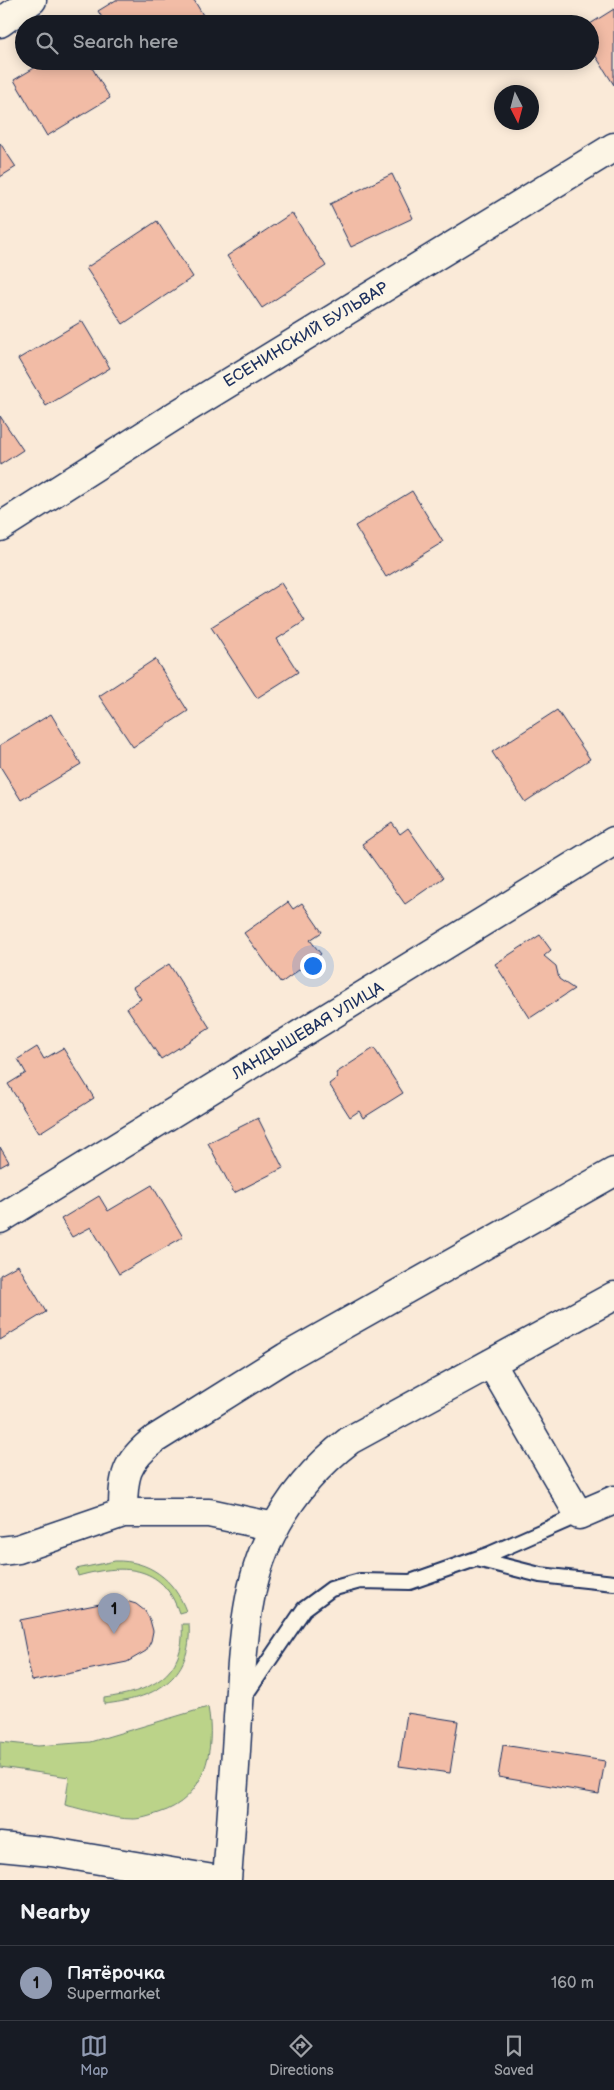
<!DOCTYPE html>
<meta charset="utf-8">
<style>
body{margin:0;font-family:"Balsamiq Sans",sans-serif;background:#20242c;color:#f1f3f6}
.compass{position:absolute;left:494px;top:85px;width:45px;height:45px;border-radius:50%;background:#171b24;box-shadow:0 2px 12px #0003;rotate:174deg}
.you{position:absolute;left:312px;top:965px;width:18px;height:18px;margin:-12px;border:4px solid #fff;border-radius:50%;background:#1a73e8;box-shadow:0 0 0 8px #1a73e833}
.badge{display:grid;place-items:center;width:32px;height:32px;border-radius:50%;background:#919bb2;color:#111;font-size:16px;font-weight:700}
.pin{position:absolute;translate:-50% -41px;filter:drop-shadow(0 1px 2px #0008)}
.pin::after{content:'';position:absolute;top:26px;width:18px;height:15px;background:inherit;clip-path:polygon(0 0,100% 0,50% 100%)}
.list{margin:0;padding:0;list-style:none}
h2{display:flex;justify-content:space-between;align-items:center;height:65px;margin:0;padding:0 20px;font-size:21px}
h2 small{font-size:16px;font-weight:400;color:#9ea1a6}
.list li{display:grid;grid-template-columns:32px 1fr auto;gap:15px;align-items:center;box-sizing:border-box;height:75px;padding:0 20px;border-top:1px solid #363941}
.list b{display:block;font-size:19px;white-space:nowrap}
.list p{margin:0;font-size:16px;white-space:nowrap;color:#9ea1a6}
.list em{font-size:16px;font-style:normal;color:#9ea1a6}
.icon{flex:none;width:28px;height:28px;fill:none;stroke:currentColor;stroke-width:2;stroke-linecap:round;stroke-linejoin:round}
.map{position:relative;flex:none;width:614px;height:1880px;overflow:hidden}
.search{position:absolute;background:#171b24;box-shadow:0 2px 12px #0003;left:15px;right:15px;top:15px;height:55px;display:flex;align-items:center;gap:12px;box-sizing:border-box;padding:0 18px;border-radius:28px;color:#9ea1a6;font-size:19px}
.sheet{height:140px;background:#171b24}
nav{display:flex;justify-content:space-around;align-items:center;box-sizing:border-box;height:70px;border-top:1px solid #363941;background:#171b24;font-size:14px;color:#9ea1a6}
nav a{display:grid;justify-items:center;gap:2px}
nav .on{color:#919bb2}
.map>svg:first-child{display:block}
.green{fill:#bbd389;stroke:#6b8174}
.building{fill:#f2bca6;stroke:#1b2f5e}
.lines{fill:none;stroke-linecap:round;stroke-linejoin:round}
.service-casing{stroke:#1b2f5e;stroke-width:18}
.minor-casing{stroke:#1b2f5e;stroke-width:31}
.secondary-casing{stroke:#1b2f5e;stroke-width:31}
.service{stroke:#fcf5e5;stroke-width:14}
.minor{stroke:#fcf5e5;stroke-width:28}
.secondary{stroke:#fcf5e5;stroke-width:28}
.labels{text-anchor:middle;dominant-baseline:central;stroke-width:4.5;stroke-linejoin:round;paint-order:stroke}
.street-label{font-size:16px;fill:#1b2f5e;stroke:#fcf5e5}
</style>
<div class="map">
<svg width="614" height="1880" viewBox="0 0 614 1880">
<rect width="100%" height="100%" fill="#faead8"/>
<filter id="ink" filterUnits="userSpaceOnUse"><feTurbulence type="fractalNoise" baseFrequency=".02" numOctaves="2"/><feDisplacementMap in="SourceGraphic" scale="10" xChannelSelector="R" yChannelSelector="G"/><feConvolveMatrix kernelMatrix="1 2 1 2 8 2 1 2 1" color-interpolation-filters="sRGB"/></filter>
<g filter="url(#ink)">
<path class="green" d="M115 1561C149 1560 174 1579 186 1611L179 1613C163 1563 121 1564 78 1576L76 1569Z
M182 1624H189C193 1680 153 1699 104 1704V1698C149 1692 186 1677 182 1624Z
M208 1707C216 1750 205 1799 159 1813 150 1816 141 1819 133 1819 111 1819 87 1810 65 1805L69 1777 0 1767V1742L38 1746 90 1742Z"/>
<path class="building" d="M116 0H194L207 22 203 24H106L98 11Z
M614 9V85L590 47V24Z
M46 61H88L110 98 47 136 14 80Z
M0 143 16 167 0 177Z
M392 174 413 218 351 247 330 204Z
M292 213 326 266 262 308 227 256Z
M157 221 193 277 123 324 86 268Z
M82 321 110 368 46 406 18 359Z
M0 416 23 450 0 465Z
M412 491 443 542 386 577 355 526Z
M281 583 305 621 277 639 298 672 257 698 211 627Z
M155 659 188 711 133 747 99 696Z
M557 710 590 759 525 802 492 752Z
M51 714 81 764 21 800 0 766V745Z
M392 823 400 834 408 828 443 878 405 904 362 844Z
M288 902 293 909 302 903 322 932 310 940 321 954 281 983 244 933Z
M540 935 551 950 544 956 556 966 559 979 574 989 530 1018 495 964Z
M169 964 210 1028 161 1059 127 1008 141 999 133 987Z
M37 1047 44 1059 63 1048 94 1098 39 1133 8 1084 26 1073 18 1059Z
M374 1048 403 1093 363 1118 359 1111 350 1117 329 1084 338 1077 336 1073Z
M258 1118 283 1168 234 1193 208 1143Z
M0 1147 9 1162 0 1167Z
M152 1185 183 1237 119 1274 91 1227 72 1237 61 1219 99 1196 108 1211Z
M18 1265 46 1312 0 1340V1275Z
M115 1601H126L136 1604 145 1611 150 1620 153 1631 151 1641 146 1651 127 1662 32 1681 20 1620Z
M407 1713 458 1721 450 1773 399 1766Z
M503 1745 605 1761 599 1794 498 1777Z"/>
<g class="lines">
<defs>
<path id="service" d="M477 1559 540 1575 614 1583
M244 1697 304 1609 331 1589 360 1581 410 1582 490 1554 579 1515"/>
<path id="minor" d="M0 23 32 0
M0 527 176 415 614 147
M0 1219 614 841
M491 1363 579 1515 614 1500
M123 1513C123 1476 125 1462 155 1439L286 1357 614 1172
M0 1551 18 1549 123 1513H209L275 1527
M227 1880C231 1826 235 1771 238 1717 243 1657 243 1589 271 1535 290 1496 316 1466 350 1440L614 1296"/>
<path id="secondary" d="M0 1847 52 1852 219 1880"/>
</defs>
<use href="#service" class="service-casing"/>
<use href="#minor" class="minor-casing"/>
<use href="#secondary" class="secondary-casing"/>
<use href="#service" class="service"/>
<use href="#minor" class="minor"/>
<use href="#secondary" class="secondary"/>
</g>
</g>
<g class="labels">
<g class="street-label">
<text transform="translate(306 335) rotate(-31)">ЕСЕНИНСКИЙ БУЛЬВАР</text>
<text transform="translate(308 1031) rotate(-31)">ЛАНДЫШЕВАЯ УЛИЦА</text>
</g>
</g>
</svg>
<svg class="compass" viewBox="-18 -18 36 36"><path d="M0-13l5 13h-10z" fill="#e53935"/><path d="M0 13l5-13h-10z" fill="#9ea1a6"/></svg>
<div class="you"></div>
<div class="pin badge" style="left:114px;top:1634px">1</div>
<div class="search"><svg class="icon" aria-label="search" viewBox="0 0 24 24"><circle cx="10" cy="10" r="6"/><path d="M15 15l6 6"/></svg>Search here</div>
</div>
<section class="sheet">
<h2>Nearby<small></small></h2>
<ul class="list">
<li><span class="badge">1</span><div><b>Пятёрочка</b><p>Supermarket</p></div><em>160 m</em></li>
</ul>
</section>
<nav>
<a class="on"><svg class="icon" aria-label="map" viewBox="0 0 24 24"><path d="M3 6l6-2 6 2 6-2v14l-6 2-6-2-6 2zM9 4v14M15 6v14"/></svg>Map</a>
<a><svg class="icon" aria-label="directions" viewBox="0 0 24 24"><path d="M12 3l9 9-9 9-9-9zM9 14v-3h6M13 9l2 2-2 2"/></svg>Directions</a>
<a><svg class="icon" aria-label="saved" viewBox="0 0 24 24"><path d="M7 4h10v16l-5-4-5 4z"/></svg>Saved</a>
</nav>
